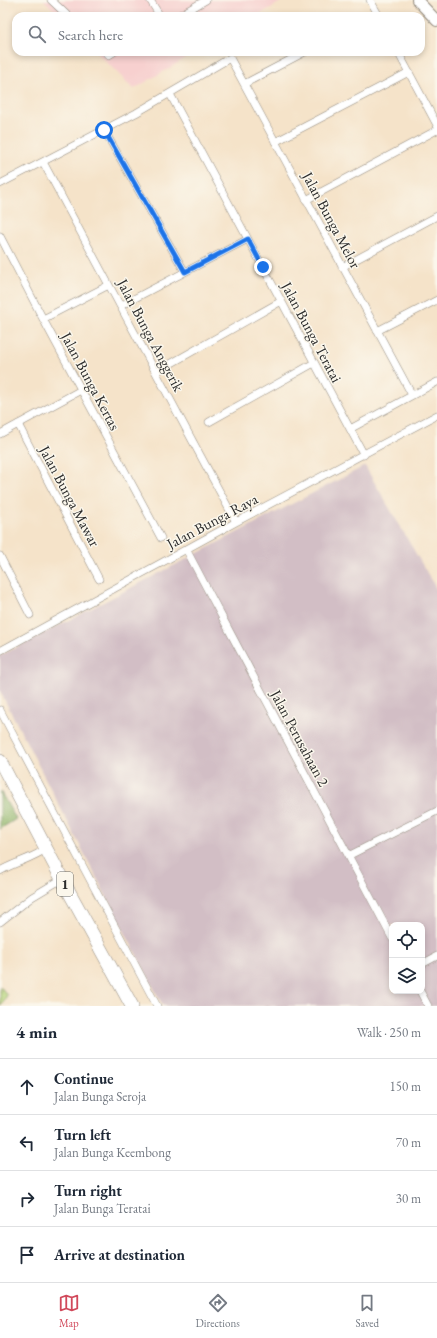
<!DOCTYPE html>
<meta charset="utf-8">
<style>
body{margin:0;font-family:"EB Garamond",serif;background:#f2f2f3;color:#1f2937}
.controls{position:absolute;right:12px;bottom:12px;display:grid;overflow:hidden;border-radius:8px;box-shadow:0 2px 6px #0003}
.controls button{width:36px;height:36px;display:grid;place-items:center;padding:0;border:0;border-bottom:1px solid #e0e1e3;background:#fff;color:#1f2937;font:20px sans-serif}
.stop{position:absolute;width:12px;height:12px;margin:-9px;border:3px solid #1a73e8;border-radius:50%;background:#fff}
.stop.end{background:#1a73e8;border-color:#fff;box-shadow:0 1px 4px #0008}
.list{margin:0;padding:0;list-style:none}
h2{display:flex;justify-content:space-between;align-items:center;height:52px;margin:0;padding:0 16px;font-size:17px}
h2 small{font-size:13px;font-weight:400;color:#747a83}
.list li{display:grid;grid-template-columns:26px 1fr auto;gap:12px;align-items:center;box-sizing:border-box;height:56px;padding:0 16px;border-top:1px solid #e0e1e3}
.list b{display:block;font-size:15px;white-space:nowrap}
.list p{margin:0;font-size:13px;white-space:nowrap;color:#747a83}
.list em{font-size:13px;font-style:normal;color:#747a83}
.icon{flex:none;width:22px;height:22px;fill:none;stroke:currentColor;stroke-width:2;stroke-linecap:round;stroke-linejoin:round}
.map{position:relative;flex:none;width:437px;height:1006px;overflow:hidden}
.search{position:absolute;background:#fff;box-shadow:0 2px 6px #0003;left:12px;right:12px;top:12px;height:44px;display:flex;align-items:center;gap:10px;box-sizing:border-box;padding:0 14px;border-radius:12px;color:#747a83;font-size:15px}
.sheet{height:276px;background:#fff}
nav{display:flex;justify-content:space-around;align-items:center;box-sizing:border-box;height:56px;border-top:1px solid #e0e1e3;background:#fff;font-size:11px;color:#747a83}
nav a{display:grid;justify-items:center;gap:2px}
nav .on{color:#d1495b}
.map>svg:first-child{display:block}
.built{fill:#f7d0cf}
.industrial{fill:#d2bec5;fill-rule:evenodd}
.green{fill:#b8d57c;stroke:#728054}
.forest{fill:#92b66c;stroke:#5e704c}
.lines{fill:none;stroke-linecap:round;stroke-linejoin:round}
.street-casing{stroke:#90877a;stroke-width:8}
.secondary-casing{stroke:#90877a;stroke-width:12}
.highway-casing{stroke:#90877a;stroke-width:14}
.street{stroke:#fff;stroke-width:7}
.secondary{stroke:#fff;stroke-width:10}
.highway{stroke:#fff;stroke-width:13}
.route{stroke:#1a73e8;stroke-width:5}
.labels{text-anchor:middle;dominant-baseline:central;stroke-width:3;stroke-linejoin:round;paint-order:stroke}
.shield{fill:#fbf7ec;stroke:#696865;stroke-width:1}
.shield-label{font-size:14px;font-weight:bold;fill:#2b2b2b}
.street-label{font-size:15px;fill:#2b2b2b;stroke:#fbf7ec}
</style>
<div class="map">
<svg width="437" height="1006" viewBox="0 0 437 1006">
<rect width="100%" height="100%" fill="#fbf7ec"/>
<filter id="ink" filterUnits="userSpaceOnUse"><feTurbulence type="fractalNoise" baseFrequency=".025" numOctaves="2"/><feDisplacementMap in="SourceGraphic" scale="8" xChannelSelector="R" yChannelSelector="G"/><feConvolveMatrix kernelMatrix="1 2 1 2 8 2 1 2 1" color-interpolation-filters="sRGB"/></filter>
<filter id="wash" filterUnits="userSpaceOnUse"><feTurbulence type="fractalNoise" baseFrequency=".012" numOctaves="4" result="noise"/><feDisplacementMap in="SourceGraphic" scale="16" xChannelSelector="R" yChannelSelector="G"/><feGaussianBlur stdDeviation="0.9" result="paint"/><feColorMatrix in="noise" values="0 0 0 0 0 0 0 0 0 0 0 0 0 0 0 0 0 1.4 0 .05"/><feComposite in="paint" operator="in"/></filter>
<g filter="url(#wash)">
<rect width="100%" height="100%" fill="#f5e3c9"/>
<path class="built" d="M44 0H284L257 16H60Z
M96 52H196L134 89Z"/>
<path class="industrial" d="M365 466 437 590V1006H163L0 691V656ZM392 925H422V991H392Z"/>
<path class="green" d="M0 986 7 995 1 1006H0Z"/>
<path class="forest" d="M0 791 16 819 0 829Z"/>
</g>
<g filter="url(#ink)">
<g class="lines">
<defs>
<path id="street" d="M51 0 68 16
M150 0 160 16
M370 0 379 16
M178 16 206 0
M106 52 109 55 114 52
M398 52 437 125
M244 84 305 52
M170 94 364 455
M104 130 185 272
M275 142 409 72
M43 162 236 522
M0 184 136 113 230 58 412 395
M306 200 437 130
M0 236 43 319 161 538
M342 267 437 216
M120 306 248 239
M43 319 109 285
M377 331 437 300
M156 372 278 303
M209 422 314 363
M18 424 99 579
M350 429 437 382
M0 434 81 390
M186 549 392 938
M0 556 30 615
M0 651 236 522 437 415
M0 710 157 1006
M348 856 437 811
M0 871C15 862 32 859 47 848
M0 922 32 897 62 879
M422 964 437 956
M420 991 428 1006"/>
<path id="secondary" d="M417 0 437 21"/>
<path id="highway" d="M0 761 62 879 132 1006"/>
</defs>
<use href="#street" class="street-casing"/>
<use href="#secondary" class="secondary-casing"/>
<use href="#highway" class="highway-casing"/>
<use href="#street" class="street"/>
<use href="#secondary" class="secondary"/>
<use href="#highway" class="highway"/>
</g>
</g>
<g class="lines" filter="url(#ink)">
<path class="route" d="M104 130 185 272 248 239 263 267"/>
</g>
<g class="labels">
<rect class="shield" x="57" y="872" width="16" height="24" rx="3"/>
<g class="shield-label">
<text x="65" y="884">1</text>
</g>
<g class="street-label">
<text transform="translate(332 220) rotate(62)">Jalan Bunga Melor</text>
<text transform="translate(312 332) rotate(62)">Jalan Bunga Teratai</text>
<text transform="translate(151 335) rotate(62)">Jalan Bunga Anggerik</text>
<text transform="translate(91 381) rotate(62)">Jalan Bunga Kertas</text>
<text transform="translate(70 496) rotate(62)">Jalan Bunga Mawar</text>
<text transform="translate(212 521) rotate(-28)">Jalan Bunga Raya</text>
<text transform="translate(300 738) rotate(62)">Jalan Perusahaan 2</text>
</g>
</g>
</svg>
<div class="controls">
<button><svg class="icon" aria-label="locate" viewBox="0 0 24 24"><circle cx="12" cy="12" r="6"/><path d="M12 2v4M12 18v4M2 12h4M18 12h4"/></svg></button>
<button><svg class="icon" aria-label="layers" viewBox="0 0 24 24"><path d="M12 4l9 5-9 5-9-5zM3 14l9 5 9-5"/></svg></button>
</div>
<div class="stop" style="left:104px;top:130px"></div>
<div class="stop end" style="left:263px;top:267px"></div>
<div class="search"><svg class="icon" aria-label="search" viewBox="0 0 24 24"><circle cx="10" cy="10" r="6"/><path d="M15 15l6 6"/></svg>Search here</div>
</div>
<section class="sheet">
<h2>4 min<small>Walk · 250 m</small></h2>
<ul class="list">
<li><svg class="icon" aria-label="ahead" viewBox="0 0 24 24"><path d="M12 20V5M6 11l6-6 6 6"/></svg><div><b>Continue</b><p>Jalan Bunga Seroja</p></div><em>150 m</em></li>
<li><svg class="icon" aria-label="left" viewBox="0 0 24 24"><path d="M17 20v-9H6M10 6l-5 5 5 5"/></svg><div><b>Turn left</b><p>Jalan Bunga Keembong</p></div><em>70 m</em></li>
<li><svg class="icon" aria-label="right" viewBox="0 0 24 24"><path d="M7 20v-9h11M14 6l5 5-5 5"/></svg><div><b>Turn right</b><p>Jalan Bunga Teratai</p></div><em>30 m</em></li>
<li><svg class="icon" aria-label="arrive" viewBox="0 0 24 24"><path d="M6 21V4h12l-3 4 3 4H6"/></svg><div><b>Arrive at destination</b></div></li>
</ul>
</section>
<nav>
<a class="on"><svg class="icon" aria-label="map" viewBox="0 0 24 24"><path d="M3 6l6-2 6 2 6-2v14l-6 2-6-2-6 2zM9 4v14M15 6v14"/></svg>Map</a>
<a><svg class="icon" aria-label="directions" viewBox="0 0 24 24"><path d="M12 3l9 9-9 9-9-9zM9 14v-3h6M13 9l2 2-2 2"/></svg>Directions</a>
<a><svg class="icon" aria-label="saved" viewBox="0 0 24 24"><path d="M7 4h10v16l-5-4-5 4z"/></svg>Saved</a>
</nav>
